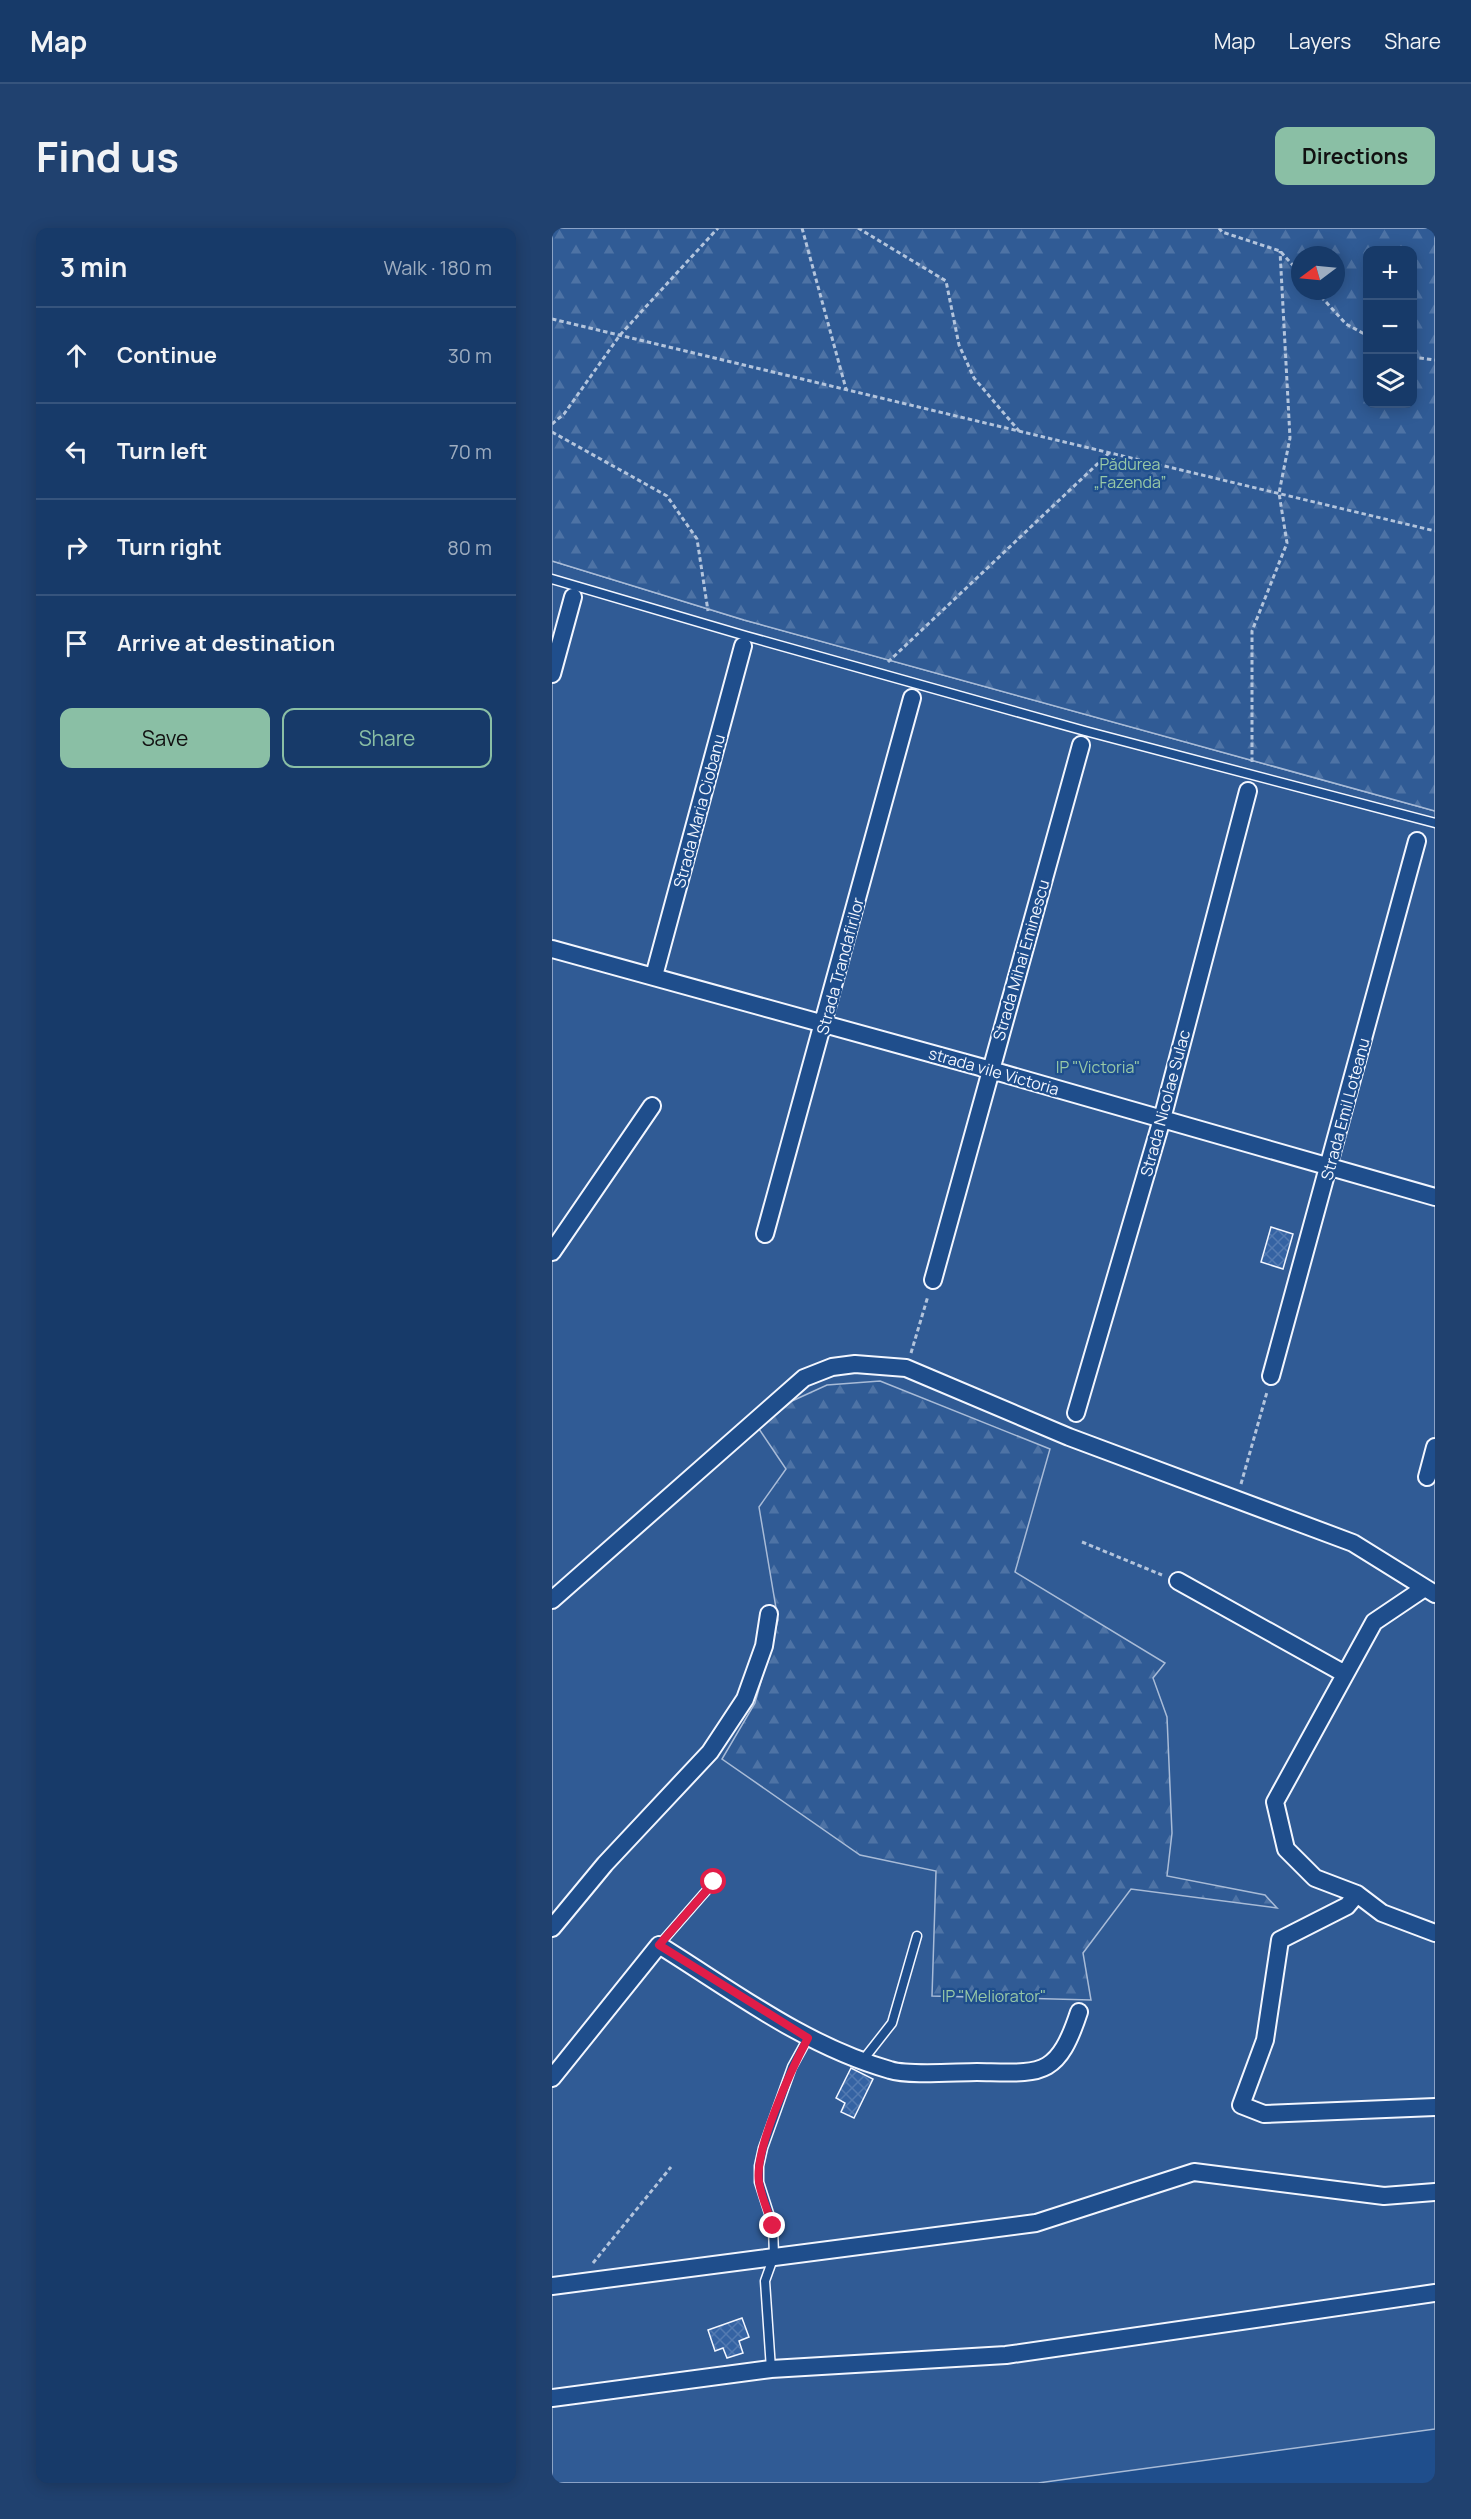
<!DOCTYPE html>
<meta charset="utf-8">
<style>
body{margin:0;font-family:Manrope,sans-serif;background:#20416f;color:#f1f3f6}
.controls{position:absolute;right:18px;top:18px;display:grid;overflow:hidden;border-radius:12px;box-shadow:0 3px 15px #0003}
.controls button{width:54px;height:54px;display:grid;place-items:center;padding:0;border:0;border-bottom:2px solid #36547d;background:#173a69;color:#f1f3f6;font:30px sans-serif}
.compass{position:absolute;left:739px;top:18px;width:54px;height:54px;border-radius:50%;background:#173a69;box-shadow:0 3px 15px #0003;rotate:254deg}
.stop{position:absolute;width:18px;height:18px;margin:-14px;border:4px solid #e11d48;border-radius:50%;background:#fff}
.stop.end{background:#e11d48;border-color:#fff;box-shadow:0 2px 6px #0008}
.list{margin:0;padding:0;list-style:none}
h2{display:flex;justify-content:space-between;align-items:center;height:78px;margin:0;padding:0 24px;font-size:26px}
h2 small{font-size:20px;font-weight:400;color:#9eadc0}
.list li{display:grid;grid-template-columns:39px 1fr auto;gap:18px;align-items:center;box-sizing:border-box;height:96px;padding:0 24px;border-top:2px solid #36547d}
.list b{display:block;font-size:22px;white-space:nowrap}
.list em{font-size:20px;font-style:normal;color:#9eadc0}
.actions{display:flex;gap:12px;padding:18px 24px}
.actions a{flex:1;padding:14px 0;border:2px solid #8abfa5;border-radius:12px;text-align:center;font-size:21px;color:#8abfa5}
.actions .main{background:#8abfa5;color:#111}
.icon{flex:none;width:33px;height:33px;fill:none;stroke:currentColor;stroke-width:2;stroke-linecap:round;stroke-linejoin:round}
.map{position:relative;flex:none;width:883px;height:2255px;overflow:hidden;border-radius:12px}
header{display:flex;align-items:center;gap:36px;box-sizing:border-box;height:84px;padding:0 30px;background:#173a69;border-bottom:2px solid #36547d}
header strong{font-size:28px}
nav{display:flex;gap:33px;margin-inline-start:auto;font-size:21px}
.intro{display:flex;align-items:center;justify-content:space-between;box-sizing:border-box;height:144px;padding:0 36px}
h1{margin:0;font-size:42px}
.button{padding:15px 27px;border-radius:12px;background:#8abfa5;color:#111;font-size:21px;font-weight:700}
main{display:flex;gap:36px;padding:0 36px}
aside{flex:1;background:#173a69;border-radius:12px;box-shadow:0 3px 15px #0003}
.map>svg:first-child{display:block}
.built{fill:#305b95;stroke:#a8bbd7;stroke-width:1.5}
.forest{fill:url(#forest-firs);stroke:#a8bbd7;stroke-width:1.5;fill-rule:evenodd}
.building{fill:url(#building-cross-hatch);stroke:#f2f6ff;stroke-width:1.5}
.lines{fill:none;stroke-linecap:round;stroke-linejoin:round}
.lane-casing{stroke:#f2f6ff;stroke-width:11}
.street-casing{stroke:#f2f6ff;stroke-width:20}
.path{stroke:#b3c4dc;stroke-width:3;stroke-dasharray:4.5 3;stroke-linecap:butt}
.lane{stroke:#1f4e8c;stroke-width:8}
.street{stroke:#1f4e8c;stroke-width:16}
.route{stroke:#e11d48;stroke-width:8}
.labels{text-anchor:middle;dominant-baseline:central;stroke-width:4.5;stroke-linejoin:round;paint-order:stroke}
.park-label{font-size:16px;fill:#97c8a6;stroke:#1f4e8c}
.street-label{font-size:16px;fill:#f2f6ff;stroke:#1f4e8c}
</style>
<header>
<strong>Map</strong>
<nav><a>Map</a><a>Layers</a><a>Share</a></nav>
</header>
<div class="intro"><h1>Find us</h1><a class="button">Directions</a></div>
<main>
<aside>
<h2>3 min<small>Walk · 180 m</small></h2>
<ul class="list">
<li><svg class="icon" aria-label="ahead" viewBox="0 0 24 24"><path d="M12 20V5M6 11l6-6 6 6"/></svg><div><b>Continue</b></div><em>30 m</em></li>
<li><svg class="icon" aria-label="left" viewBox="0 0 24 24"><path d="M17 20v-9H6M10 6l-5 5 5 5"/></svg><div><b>Turn left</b></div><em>70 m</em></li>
<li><svg class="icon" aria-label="right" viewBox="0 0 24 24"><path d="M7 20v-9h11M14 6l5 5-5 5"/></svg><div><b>Turn right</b></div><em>80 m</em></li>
<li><svg class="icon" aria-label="arrive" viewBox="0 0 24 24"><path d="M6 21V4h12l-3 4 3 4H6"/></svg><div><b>Arrive at destination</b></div></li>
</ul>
<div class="actions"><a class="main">Save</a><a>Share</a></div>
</aside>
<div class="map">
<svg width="883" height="2255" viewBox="0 0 883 2255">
<defs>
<pattern id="forest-firs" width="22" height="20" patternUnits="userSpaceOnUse" patternTransform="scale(1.5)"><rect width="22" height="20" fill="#305b95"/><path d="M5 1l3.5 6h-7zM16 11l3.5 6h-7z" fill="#4e73a5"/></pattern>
<pattern id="building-cross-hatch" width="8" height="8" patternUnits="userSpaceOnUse" patternTransform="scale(1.5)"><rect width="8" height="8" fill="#3563a3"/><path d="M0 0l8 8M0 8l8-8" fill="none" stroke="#537ab1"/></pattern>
</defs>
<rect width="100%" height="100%" fill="#1f4e8c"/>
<path class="built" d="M0 333 192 392 883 583V2201L486 2255H0Z"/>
<path class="forest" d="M0 0H883V583L192 392 0 333ZM816 22H860V176H816ZM748 27H784V63H748Z
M328 1153 498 1221 463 1344 613 1435 601 1450 615 1489 620 1605 615 1648 713 1667 725 1680 579 1661 531 1725 539 1772 380 1768 384 1643 308 1627 170 1531 203 1475 226 1392 207 1279 234 1241 207 1201 240 1173 275 1157Z"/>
<path class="building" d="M719 999 741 1006 731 1041 709 1034Z
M299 1840 321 1851 302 1890 289 1884 293 1875 284 1870Z
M190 2090 197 2109 187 2113 191 2125 175 2130 171 2120 163 2123 156 2102Z"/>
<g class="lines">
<defs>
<path id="lane" d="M0 351 194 408 533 503 883 595
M107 1717 162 1654
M311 1832 340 1795 365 1708
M219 2141 213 2053 222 2028 221 1998 207 1954V1938L211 1920 240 1839 256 1810"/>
<path id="street" d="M0 446 21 369
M0 721 439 842 883 969
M102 748 191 418
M213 1006 360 470
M0 1024 100 878
M381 1052 529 517
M719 1148 865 613
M524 1185 610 891 696 563
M875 1249 883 1219
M626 1353 793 1446
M871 1361 822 1394 723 1574 734 1621 763 1650 805 1666 830 1685 883 1705
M0 1372 252 1150 280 1139 303 1136 354 1140 517 1209 801 1315 883 1366
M805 1666 795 1678 728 1712 713 1812 689 1877 712 1886 883 1879
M0 1700 53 1636 158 1524 193 1471 212 1418 217 1386
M0 1850 107 1717C181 1763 253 1818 338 1842 356 1848 404 1844 425 1844 489 1845 505 1851 527 1784
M0 2058 484 1995 642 1944 832 1968 883 1964
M0 2170 219 2141 454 2127 883 2065"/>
</defs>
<use href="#lane" class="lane-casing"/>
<use href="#street" class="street-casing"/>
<path class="path" d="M250 0 294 161
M306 0 394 53 407 117 422 150 467 203
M667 0 670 4 728 23 748 45
M764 63 794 96 816 108
M0 91 883 303
M860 129 883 132
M0 196 12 186 68 107 166 0
M0 204 115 268 145 311 156 383
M336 434 557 225
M700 534V403L735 315 727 265 738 210 728 23
M359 1125 376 1068
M689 1256 715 1164
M530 1314 610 1347
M41 2035 119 1939"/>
<use href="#lane" class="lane"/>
<use href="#street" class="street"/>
</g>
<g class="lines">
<path class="route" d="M162 1654 107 1717 256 1810C240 1840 202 1921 207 1954 209 1968 216 1984 221 1998"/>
</g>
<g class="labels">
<g class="park-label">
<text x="578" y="236">Pădurea<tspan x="578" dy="18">„Fazenda”</tspan></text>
<text x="546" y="839">IP "Victoria"</text>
<text x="442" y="1768">IP "Meliorator"</text>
</g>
<g class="street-label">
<text transform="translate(147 583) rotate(-75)">Strada Maria Ciobanu</text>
<text transform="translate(469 732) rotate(-74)">Strada Mihai Eminescu</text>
<text transform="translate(288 738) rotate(-75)">Strada Trandafirilor</text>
<text transform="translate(442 843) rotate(16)">strada vile Victoria</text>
<text transform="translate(613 875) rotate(-75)">Strada Nicolae Sulac</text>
<text transform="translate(793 881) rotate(-75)">Strada Emil Loteanu</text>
</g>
</g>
</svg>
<div class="controls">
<button>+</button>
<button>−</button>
<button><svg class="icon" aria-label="layers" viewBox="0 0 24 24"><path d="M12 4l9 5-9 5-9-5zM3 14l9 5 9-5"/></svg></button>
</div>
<svg class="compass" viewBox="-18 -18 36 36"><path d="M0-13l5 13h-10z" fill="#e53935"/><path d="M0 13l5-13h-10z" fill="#9eadc0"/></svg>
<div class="stop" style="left:162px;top:1654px"></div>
<div class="stop end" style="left:221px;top:1998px"></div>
</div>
</main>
